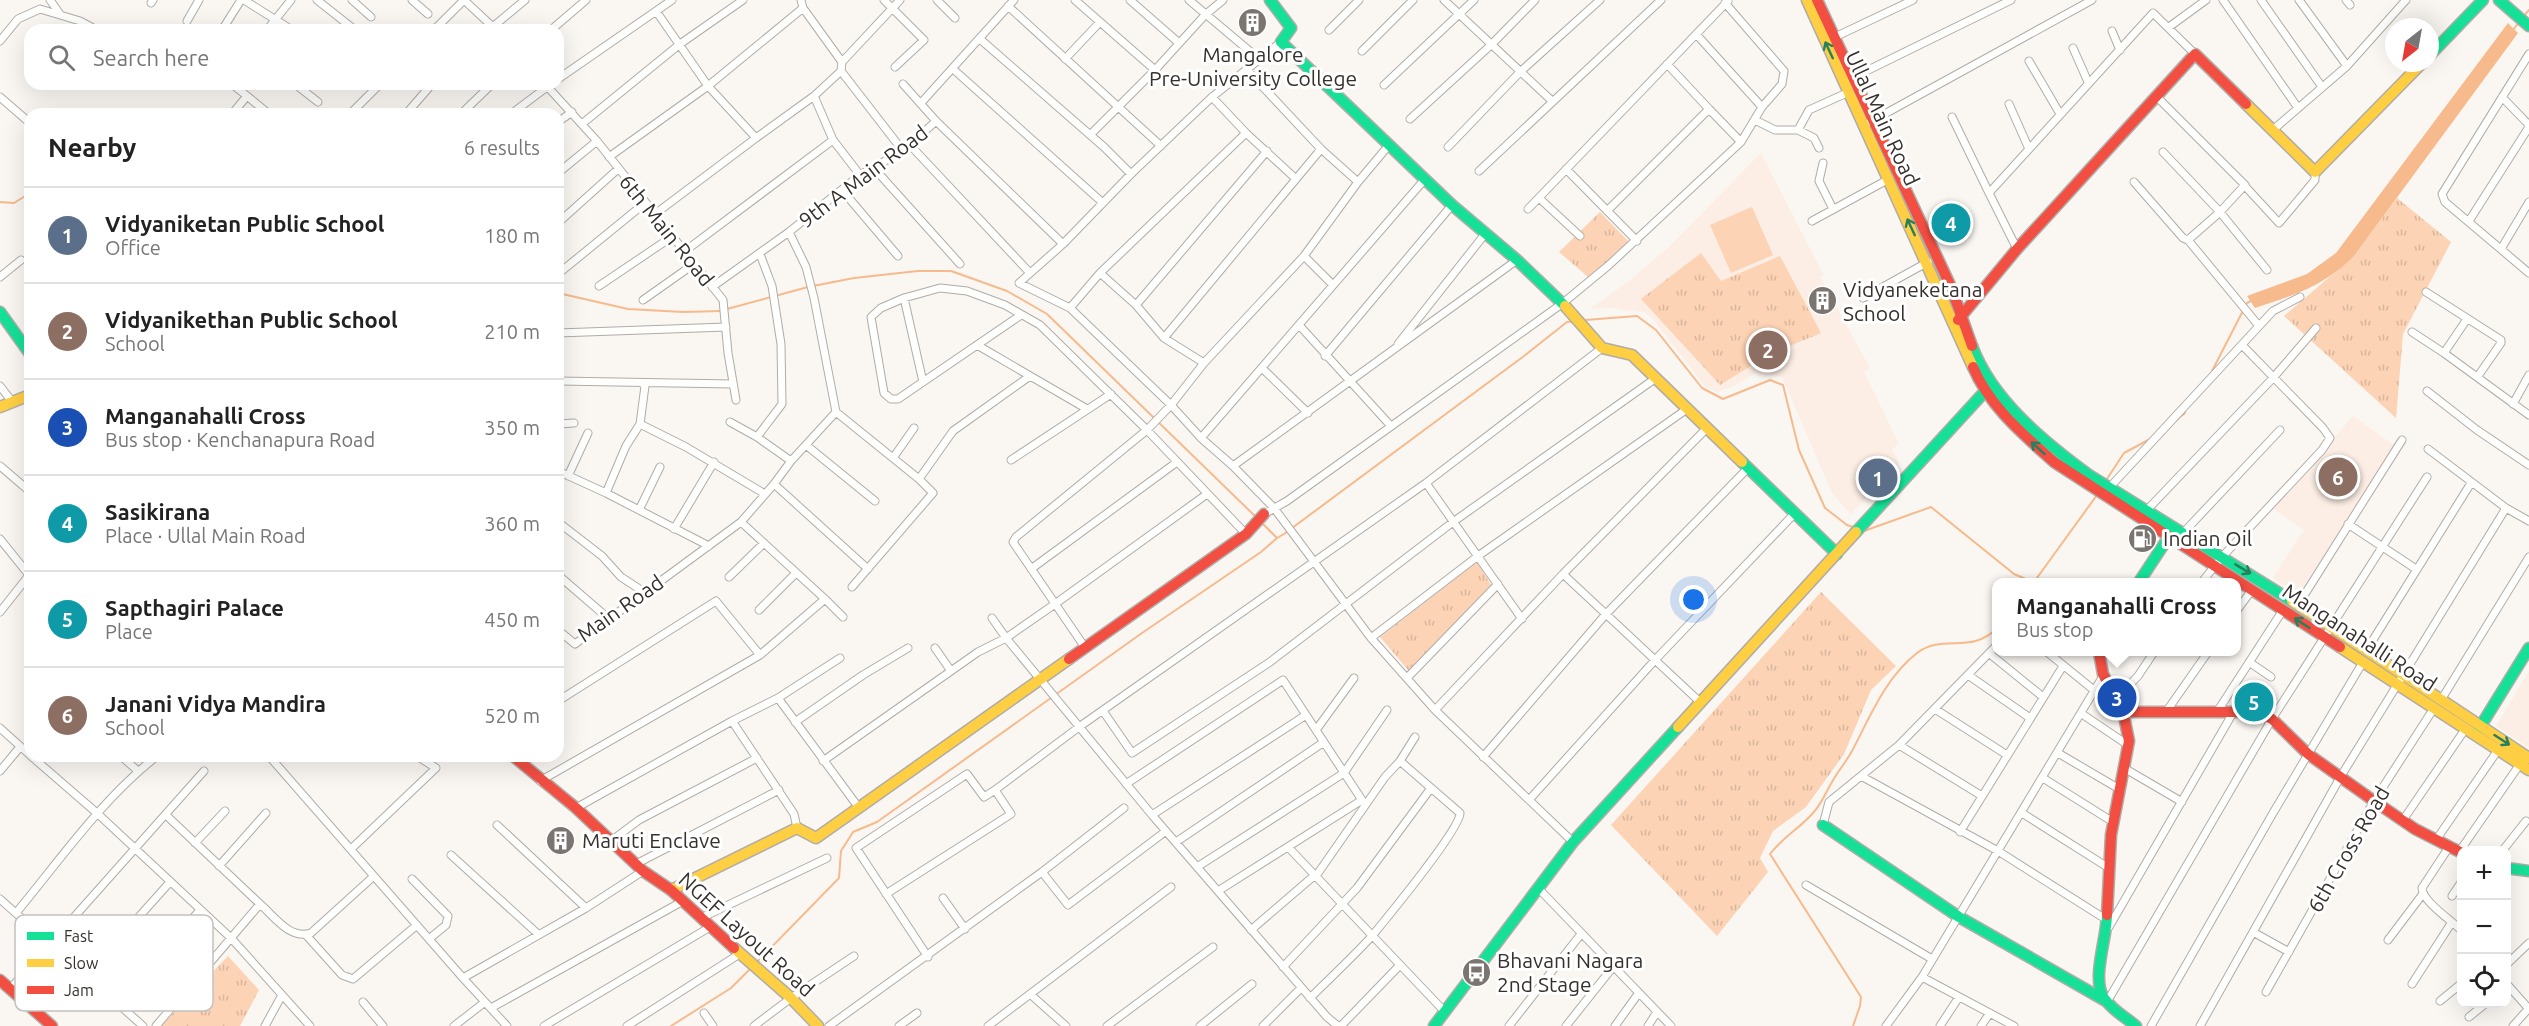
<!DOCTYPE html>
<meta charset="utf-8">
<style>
body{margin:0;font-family:Ubuntu,sans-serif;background:#f6f6f6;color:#222}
.controls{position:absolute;right:18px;bottom:18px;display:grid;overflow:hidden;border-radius:12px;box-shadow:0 6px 24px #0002}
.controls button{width:54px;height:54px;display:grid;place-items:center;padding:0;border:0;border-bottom:2px solid #e0e0e0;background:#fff;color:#222;font:30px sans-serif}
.compass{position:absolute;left:2385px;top:18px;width:54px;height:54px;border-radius:50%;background:#fff;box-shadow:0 6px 24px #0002;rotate:211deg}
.you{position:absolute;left:1694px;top:600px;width:21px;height:21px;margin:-15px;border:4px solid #fff;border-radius:50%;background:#1a73e8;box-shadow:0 0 0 9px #1a73e833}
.badge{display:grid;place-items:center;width:39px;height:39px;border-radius:50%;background:#7b7571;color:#fff;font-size:20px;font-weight:700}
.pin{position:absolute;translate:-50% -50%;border:3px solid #fff;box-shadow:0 2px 6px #0006}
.popup{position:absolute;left:1992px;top:578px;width:249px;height:78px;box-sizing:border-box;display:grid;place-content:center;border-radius:12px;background:#fff;filter:drop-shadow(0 2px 4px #0005);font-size:20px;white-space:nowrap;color:#767676}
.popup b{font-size:22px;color:#222}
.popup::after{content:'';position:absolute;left:50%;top:100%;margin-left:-12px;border:12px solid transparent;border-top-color:#fff}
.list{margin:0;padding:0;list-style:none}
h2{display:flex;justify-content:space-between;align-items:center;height:78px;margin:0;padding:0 24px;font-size:26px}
h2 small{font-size:20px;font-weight:400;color:#767676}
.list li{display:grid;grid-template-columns:39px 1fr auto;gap:18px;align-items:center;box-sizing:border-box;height:96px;padding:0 24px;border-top:2px solid #e0e0e0}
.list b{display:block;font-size:22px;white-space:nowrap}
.list p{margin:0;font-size:20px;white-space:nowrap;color:#767676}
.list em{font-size:20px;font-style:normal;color:#767676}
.icon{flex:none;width:33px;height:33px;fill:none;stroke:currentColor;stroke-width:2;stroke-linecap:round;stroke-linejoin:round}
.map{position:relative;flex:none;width:2529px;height:1026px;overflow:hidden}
.search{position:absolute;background:#fff;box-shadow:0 6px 24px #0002;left:24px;top:24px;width:540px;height:66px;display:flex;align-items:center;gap:15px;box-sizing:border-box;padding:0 21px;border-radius:18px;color:#767676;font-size:22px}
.panel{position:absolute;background:#fff;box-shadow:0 6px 24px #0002;left:24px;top:108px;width:540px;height:654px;border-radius:18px}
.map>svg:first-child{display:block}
.built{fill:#fceee4}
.grass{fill:url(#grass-tufts)}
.pitch{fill:#fcd3b4}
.water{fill:#f6ba8c}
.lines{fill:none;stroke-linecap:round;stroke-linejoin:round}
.stream{stroke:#f6ba8c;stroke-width:2}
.street-casing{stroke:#b0aca8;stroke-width:9}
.fast-casing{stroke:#b0aca8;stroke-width:13}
.slow-casing{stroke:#b0aca8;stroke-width:13}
.jam-casing{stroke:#b0aca8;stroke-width:13}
.street{stroke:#fefefd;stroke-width:7}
.fast{stroke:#16e098;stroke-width:10}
.slow{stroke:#ffcf43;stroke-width:10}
.jam{stroke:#f24e42;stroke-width:10}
.oneway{stroke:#287f5d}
.labels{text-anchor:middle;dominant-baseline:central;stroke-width:6;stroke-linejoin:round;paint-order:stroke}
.poi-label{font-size:21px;fill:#36302c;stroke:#fff;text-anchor:start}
.street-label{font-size:21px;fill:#36302c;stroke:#fff}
.key{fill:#fff;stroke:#c3c1c0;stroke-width:1.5}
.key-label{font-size:16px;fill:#36302c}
</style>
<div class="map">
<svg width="2529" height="1026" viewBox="0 0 2529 1026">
<defs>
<pattern id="grass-tufts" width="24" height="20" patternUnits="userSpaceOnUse" patternTransform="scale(1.5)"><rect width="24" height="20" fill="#fcd3b4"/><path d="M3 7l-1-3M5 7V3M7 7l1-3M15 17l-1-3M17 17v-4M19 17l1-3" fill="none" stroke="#d9b59b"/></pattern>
</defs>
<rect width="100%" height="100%" fill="#faf6f2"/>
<path class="built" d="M1761 153 1824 276 1820 277 1870 368 1864 372 1899 444 1892 449 1899 463 1851 514 1832 493 1782 377 1755 373 1732 387 1717 392 1705 386 1652 318 1644 312 1611 308 1590 309 1630 280 1669 247Z
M2353 416 2395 446 2298 595 2273 578 2304 530 2273 509Z
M2529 671V748L2496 726Z"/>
<path class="grass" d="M2397 198 2451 242 2403 334 2396 418 2284 316 2354 256Z
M1600 212 1630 243 1588 277 1559 252Z
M1701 253 1721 281 1780 256 1821 333 1770 354 1720 385 1641 299Z
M1477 562 1491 585 1409 671 1380 637Z
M1821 592 1896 666 1871 690 1844 754 1806 807 1773 831 1760 858 1768 872 1717 936 1611 825Z
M228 956 259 990 240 1026H161Z"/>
<path class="pitch" d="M1752 207 1773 255 1731 273 1710 225Z"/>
<path class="water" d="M2508 23 2518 33 2354 256C2322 287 2297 294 2255 308L2247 296 2307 274 2336 253Z"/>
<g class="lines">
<path class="stream" d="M2523 17 2529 10
M2512 31 2520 21
M0 202 14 203 30 193
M813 286 854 278 918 271H951L1007 291 1047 314 1257 518
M558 293 628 309 683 312 721 311
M727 309 808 287
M1585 320 1637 316 1656 330 1702 388 1723 399 1770 380 1783 385 1799 450 1825 508 1847 525 1856 528
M2212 371 2247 303 2251 301
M2173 423 2185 413
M2105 482 2124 453 2152 438
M1261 522 1277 538 1284 534 1524 356 1567 322 1576 321
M1864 531 1931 507 2014 574 2033 582
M2034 582 2097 495
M755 964 839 878 841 851 853 832 877 822 1142 633 1261 552 1277 538
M671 1026 731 988 751 968
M1853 1026 1860 1006 1861 997 1770 854C1784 836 1799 829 1813 813 1821 805 1826 792 1832 782 1838 771 1846 762 1852 751 1870 717 1885 678 1917 653 1943 633 1971 655 1997 628"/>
<defs>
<path id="street" d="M50 0 60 14
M244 0 292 30
M317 0 355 30
M352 0 371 17
M412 0 428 14
M464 0 494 28
M801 0 803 8 842 62 841 71 814 96 833 140 860 175
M884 0 924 40 895 67
M937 0 955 18
M1075 0 1155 70 1205 15 1223 0
M1130 0 1179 43
M1189 0 1259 59
M1444 0 1552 101
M2223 0 2298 108
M2261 0 2322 87
M2299 0 2347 66
M2346 0 2350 5
M151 3 153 0
M1008 6 1161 146
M187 21 199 0
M2169 27 2206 0
M222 30 241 0
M267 30 291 0
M434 30 464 0
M489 30 525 0
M551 30 586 0
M1329 30 1359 0
M2112 31 2120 50
M1696 34 1762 107
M1835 37 1913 0
M980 39 1104 147 1131 174
M0 41 18 19 40 9 80 21 97 30
M1281 42 1212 97 1131 174 1063 244 1019 283 1070 308 1171 405 1201 438 1233 466 1274 508 1371 638 1435 710 1573 842
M2073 48 2088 82
M1362 51 1413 0
M2529 54 2442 194 2445 202 2529 273
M1065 59 1100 22
M2029 61 2060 114
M842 62 900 0
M1667 64 1709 109
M953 69 1103 203
M1247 70 1321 149 1358 182
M841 71 903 151
M1854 77 2011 0
M558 79 672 0
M232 84 247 96 232 114
M295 84 318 102
M545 84 597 141 723 300 728 353 736 400
M903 84 936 121 1063 244
M1384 85 1474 0
M247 96 269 114
M2156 96 2245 185 2220 212 2188 240
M0 97 30 123
M1212 97 1246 133 1295 178
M2502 97 2529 125
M921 103 1014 0
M2009 104 2029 149
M350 114 380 84
M406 114 432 84
M461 114 492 84
M511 114 551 84
M1952 117 1989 193
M1410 119 1491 45 1535 0
M1755 120 1775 130H1798L1809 110 1849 92
M558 122 572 112
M1870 122 2092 0
M583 123 680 44 743 0
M2274 129 2347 66 2406 0
M1798 130 1814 138 1819 148
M1090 135 1155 70
M756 138 814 96
M910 145 1030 273
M1448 147 1520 72 1600 0
M2163 152 2220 212 2267 270
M609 157 708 86 803 8
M1823 163 1819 181 1833 209
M873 167 960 264
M1566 169 1637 241
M1479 171 1661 0
M558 173 597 141
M2134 182 2183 238 2188 240 2259 326
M2244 185 2279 223 2315 180V172
M842 190 898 256
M1539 198 1580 236
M1528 209 1728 1
M1607 211 1709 109 1741 142
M655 214 756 138 708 86 656 11
M1812 221 1889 179
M2469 221 2529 127
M558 223 618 169
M789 232 806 267 814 298 836 412
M2017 249 1989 193 2153 13 2195 54
M2501 249 2529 202
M685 251 833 140
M760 254 772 286 781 344 782 404 757 437 791 461
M1304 256 1333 285
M1100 273 1136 305 1164 338 1204 363
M558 274 645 203
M0 277 21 260
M599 286 673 236
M712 287 789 232 860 175 903 151 936 121
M2426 292 2501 340V343L2478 376
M904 298 923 382
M1863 298 1928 262
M643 300 694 264
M1136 305 1267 151
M1070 308 1100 273 1246 133
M1021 315 898 399H891L884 393 871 317 881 308 904 298 940 288 967 291 1005 305 1040 325 1147 430 1246 534
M2467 319 2444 353 2529 415
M1299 325 1390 425
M2412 332 2444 353
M558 333 726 327
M1164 338 1321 149
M1398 344 1485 234
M977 345 1087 409
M1325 356 1452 205
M1262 368 1308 413
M558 381 733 384
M0 386 13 403
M2427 391 2477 430 2529 465
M2513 404 2529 375
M836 412 919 479 933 493 852 587
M730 422 757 437
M558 424 574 423
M640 424 645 386 642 383
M1201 438 1425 179
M806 445 875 501
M2428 449 2506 508 2529 521
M893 458 914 428
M1011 460 1111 394
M0 466 27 489 30 486
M1233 466 1517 260
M558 471 606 493 709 546
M568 476 588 433
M919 479 953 431 1030 376
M1426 483 1602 348
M774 484 868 569
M2109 488 2273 311 2300 297
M606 493 626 446 640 424 686 447 765 494
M639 510 660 467
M2147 510 2273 378 2316 328
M1264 514 1287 501 1563 303 1609 265 1741 142 1762 107 1782 84 1784 71 1725 3
M558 522 602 556 621 577 644 592
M741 522 825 599 760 655
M2348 524 2416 569
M674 529 714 462
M2184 532 2280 430
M0 539 29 575
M1031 569 1177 462
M1563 574 1700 702
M558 575 609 619
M729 577 764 543
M2202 582 2222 557 2322 450 2330 438 2323 428 2242 345
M825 599 843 617
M2298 605 2402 440
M759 610 796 573
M2237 610 2252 590
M0 612 30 574
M992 618 1006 638 1055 604 1207 494
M558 630 575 644 741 522 774 484 791 461 836 412
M1371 638 1478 556 1687 409
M1084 646 1017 548 1013 542 1016 537 1147 430 1171 405 1204 363 1304 256 1358 182 1389 145
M935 648 951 671
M2366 651 2471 483
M2047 652 2095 691
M1990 654 2043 697
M2249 662 2271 677
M1968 675 2030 718
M1407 678 1498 584
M778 698 859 808
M2117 698 2138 676 2154 652
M2441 700 2529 557
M1935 709 2007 755
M1435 710 1563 574 1707 428
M1103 711 1132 753 1270 662 1453 522 1656 378
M2166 712 2208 652
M2217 712 2283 610
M2082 714 2128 745
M732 721 778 698 840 658
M795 722 863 675 908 648
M0 728 30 755
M1316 730 1354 678
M1899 745 1982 796
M2058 753 2121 790
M31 756 98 814 231 938 310 1026
M121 756 138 771
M269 756 463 978
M1483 757 1606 614 1748 468
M823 761 978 652 1006 638 1152 815 1327 1017 1338 1026
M1400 761 1415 737
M2124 768 2182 802
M0 771 20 747
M1861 776 1998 851 2107 920
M2043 778 2113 822
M540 781 760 655 716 601 558 701
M1126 784 1283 680 1362 800 1218 891
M1529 800 1655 660 1795 513
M576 808 732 721 794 814 797 828
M2022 813 2109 868
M1152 815 1306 715
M2403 820 2466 728
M497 825 586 908
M1823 825 1829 802 1899 745 1997 645
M1960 832 2063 666
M2436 840 2498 750
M611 841 639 820 757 758
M1176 842 1324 742
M195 843 225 811
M1288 847 1445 1012
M2449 847 2422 888C2422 901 2451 920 2462 931
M351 849 436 768 417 756
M2503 850 2526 821
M2459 852 2520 764
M451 855 538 934
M636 864 779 790
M219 866 266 813
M1197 867 1344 773 1387 710
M1042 872 1124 808
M412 879 448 916 446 925 429 939
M1806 885 1932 959
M1539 889 1671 1026
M886 894 1011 814 995 790
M2452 896 2462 881
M943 898 965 929
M0 899 143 1026
M260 904C275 917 290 940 311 933L374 876
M16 913C60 860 102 799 157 756
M701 918 827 858
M2109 927 2234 711
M1251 930 1315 875
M2253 932 2289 952
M306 935 342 975 353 979 417 925
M2388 940 2422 895
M928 957 856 848 967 774 984 797 995 790 1079 727 1426 483 1522 619
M2506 965 2529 943
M1283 967 1357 888 1431 788
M86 976 170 882
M1922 977 2014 1026
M2506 983 2529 1009
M2412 984 2452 922
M10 989 204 771
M2266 992 2374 801 2434 708
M1030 994 1066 1026
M1310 998C1331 977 1353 957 1372 936 1386 919 1461 828 1460 813L1400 761 1385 777 1316 876
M2440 1001 2462 983
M363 1002 383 1026
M2107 1002 2272 719 2427 477
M118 1003 200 910
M491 1008 683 901
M704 1013 713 1026
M2469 1017 2485 1004
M156 1026 260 904 166 815
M265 1026 282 995
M454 1026 485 1002
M507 1026 463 978 586 908 643 871
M544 1026 710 927
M627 1026 741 953
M754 1026 791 998 854 956
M829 1026 1042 872 1068 905 1166 831
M899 1026 917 1013
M988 1026 1171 887
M1107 1026 1213 947
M1200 1026 1252 984
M1263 1026 1301 988
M1341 1026 1400 965
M1509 1026 1581 934
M1566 1026 1613 967
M1615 1026 1638 994
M1648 1026 1657 1012
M1886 1026 1922 977 2103 676
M1940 1026 1959 997
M1981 1026 1990 1013
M2151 1026 2273 813 2363 662
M2200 1026 2341 776 2506 508
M2513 1026 2529 1008"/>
<path id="fast" d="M1270 0 1291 28 1281 42 1452 205 1517 260 1565 306
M2499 0 2529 26
M2430 55 2483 0
M0 312 30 354
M1972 346C1992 400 2044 442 2089 475L2292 601
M1742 462 1837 554
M1856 532 1989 387
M2139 582 2172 532
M2477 732 2529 648
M1823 825 1959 917 2106 1001
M2506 868 2529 871
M2107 915C2107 938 2091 979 2104 998 2112 1010 2125 1017 2136 1026
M1434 1026 1573 842 1678 727"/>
<path id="slow" d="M1807 0 1973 367
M2246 104 2315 172 2422 63
M1565 306 1602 348 1632 355 1742 462
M0 407 30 395
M2292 601 2529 758
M2340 647 2529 770
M1678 727 1856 532
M671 890 797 828 816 838 1069 659
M734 948 791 998 818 1026"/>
<path id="jam" d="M1817 0 1951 287 1972 346
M1958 320 2017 249 2195 54 2246 104
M1973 367C1990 407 2023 434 2054 462L2340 647
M2099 652 2103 674 2124 716 2129 741 2111 835 2107 915
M1069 659 1246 534 1264 514
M2124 712H2259L2272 719 2308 754 2374 801 2415 829 2462 853
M513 756 576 808 643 871 671 890 734 948
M0 980 52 1026"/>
</defs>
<use href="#street" class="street-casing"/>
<use href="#fast" class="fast-casing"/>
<use href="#slow" class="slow-casing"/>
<use href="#jam" class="jam-casing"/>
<use href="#street" class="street"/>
<use href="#fast" class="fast"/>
<use href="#slow" class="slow"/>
<use href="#jam" class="jam"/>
</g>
<defs><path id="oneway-shaft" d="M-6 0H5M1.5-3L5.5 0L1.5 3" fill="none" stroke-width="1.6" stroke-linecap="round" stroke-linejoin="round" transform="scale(1.5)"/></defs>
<g class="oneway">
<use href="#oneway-shaft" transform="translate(1829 50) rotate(-115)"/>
<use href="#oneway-shaft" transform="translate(1911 227) rotate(-115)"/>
<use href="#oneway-shaft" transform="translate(2038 448) rotate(-138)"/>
<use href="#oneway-shaft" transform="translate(2243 569) rotate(31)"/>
<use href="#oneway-shaft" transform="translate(2302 623) rotate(-147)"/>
<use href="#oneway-shaft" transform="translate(2502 740) rotate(33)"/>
</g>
<defs>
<symbol id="building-disc" viewBox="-11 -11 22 22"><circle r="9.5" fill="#7b7571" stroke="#fff"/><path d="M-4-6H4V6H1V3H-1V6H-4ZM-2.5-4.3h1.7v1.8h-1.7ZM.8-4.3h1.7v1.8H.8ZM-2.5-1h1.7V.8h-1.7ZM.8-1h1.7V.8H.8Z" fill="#fff"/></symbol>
<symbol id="fuel-disc" viewBox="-11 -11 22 22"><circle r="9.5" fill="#7b7571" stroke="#fff"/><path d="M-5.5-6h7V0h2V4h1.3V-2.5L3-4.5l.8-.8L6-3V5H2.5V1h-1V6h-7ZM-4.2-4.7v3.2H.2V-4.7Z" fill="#fff"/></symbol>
<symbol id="bus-disc" viewBox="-11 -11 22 22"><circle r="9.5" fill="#7b7571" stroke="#fff"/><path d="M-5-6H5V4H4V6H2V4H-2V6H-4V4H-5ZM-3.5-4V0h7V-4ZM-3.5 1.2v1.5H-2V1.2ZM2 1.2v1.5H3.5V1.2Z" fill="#fff"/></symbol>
</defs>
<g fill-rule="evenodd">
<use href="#building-disc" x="1236" y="6" width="33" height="33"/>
<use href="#building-disc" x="1806" y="284" width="33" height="33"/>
<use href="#fuel-disc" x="2126" y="522" width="33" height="33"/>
<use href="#building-disc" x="544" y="824" width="33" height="33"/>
<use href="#bus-disc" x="1460" y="956" width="33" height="33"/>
</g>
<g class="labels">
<g class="poi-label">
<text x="1253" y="54" text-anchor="middle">Mangalore<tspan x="1253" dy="24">Pre-University College</tspan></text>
<text x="1843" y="289">Vidyaneketana<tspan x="1843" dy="24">School</tspan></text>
<text x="2163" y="538">Indian Oil</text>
<text x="582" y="840">Maruti Enclave</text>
<text x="1497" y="960">Bhavani Nagara<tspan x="1497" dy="24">2nd Stage</tspan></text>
</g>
<g class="street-label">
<text transform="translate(1883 118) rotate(65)">Ullal Main Road</text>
<text transform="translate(863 176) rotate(-37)">9th A Main Road</text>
<text transform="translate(667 230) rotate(51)">6th Main Road</text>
<text transform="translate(620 608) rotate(-35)">Main Road</text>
<text transform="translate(2360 637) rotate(33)">Manganahalli Road</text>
<text transform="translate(2348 849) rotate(-60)">6th Cross Road</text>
<text transform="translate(747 934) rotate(42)">NGEF Layout Road</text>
</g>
</g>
<rect x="15" y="915" width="198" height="96" rx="9" class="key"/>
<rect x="27" y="932" width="27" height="8" fill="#16e098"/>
<rect x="27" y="959" width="27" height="8" fill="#ffcf43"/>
<rect x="27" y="986" width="27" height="8" fill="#f24e42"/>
<g class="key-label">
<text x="64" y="942">Fast</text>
<text x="64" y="969">Slow</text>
<text x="64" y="996">Jam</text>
</g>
</svg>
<div class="controls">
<button>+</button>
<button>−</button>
<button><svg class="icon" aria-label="locate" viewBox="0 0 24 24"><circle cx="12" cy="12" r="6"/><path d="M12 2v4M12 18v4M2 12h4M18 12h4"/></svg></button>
</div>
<svg class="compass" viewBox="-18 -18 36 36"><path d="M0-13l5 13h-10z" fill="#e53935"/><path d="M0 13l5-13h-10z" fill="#767676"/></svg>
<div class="you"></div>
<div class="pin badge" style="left:1878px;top:478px;background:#5c6f8a">1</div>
<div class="pin badge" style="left:1768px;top:350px;background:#8d6e63">2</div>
<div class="pin badge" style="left:2117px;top:698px;background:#1a4fb4">3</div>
<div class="popup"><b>Manganahalli Cross</b>Bus stop</div>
<div class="pin badge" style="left:1951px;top:223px;background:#0f9aa8">4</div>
<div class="pin badge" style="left:2254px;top:702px;background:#0f9aa8">5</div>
<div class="pin badge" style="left:2338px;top:477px;background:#8d6e63">6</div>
<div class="search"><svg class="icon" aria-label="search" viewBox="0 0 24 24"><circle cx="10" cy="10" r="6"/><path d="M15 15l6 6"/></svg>Search here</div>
<section class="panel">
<h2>Nearby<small>6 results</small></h2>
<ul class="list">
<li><span class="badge" style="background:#5c6f8a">1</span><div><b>Vidyaniketan Public School</b><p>Office</p></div><em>180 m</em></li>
<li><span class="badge" style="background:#8d6e63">2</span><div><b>Vidyanikethan Public School</b><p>School</p></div><em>210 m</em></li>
<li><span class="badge" style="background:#1a4fb4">3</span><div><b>Manganahalli Cross</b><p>Bus stop · Kenchanapura Road</p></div><em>350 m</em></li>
<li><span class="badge" style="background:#0f9aa8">4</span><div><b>Sasikirana</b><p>Place · Ullal Main Road</p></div><em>360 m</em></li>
<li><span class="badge" style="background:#0f9aa8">5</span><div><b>Sapthagiri Palace</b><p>Place</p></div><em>450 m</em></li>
<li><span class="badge" style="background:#8d6e63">6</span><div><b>Janani Vidya Mandira</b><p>School</p></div><em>520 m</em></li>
</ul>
</section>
</div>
